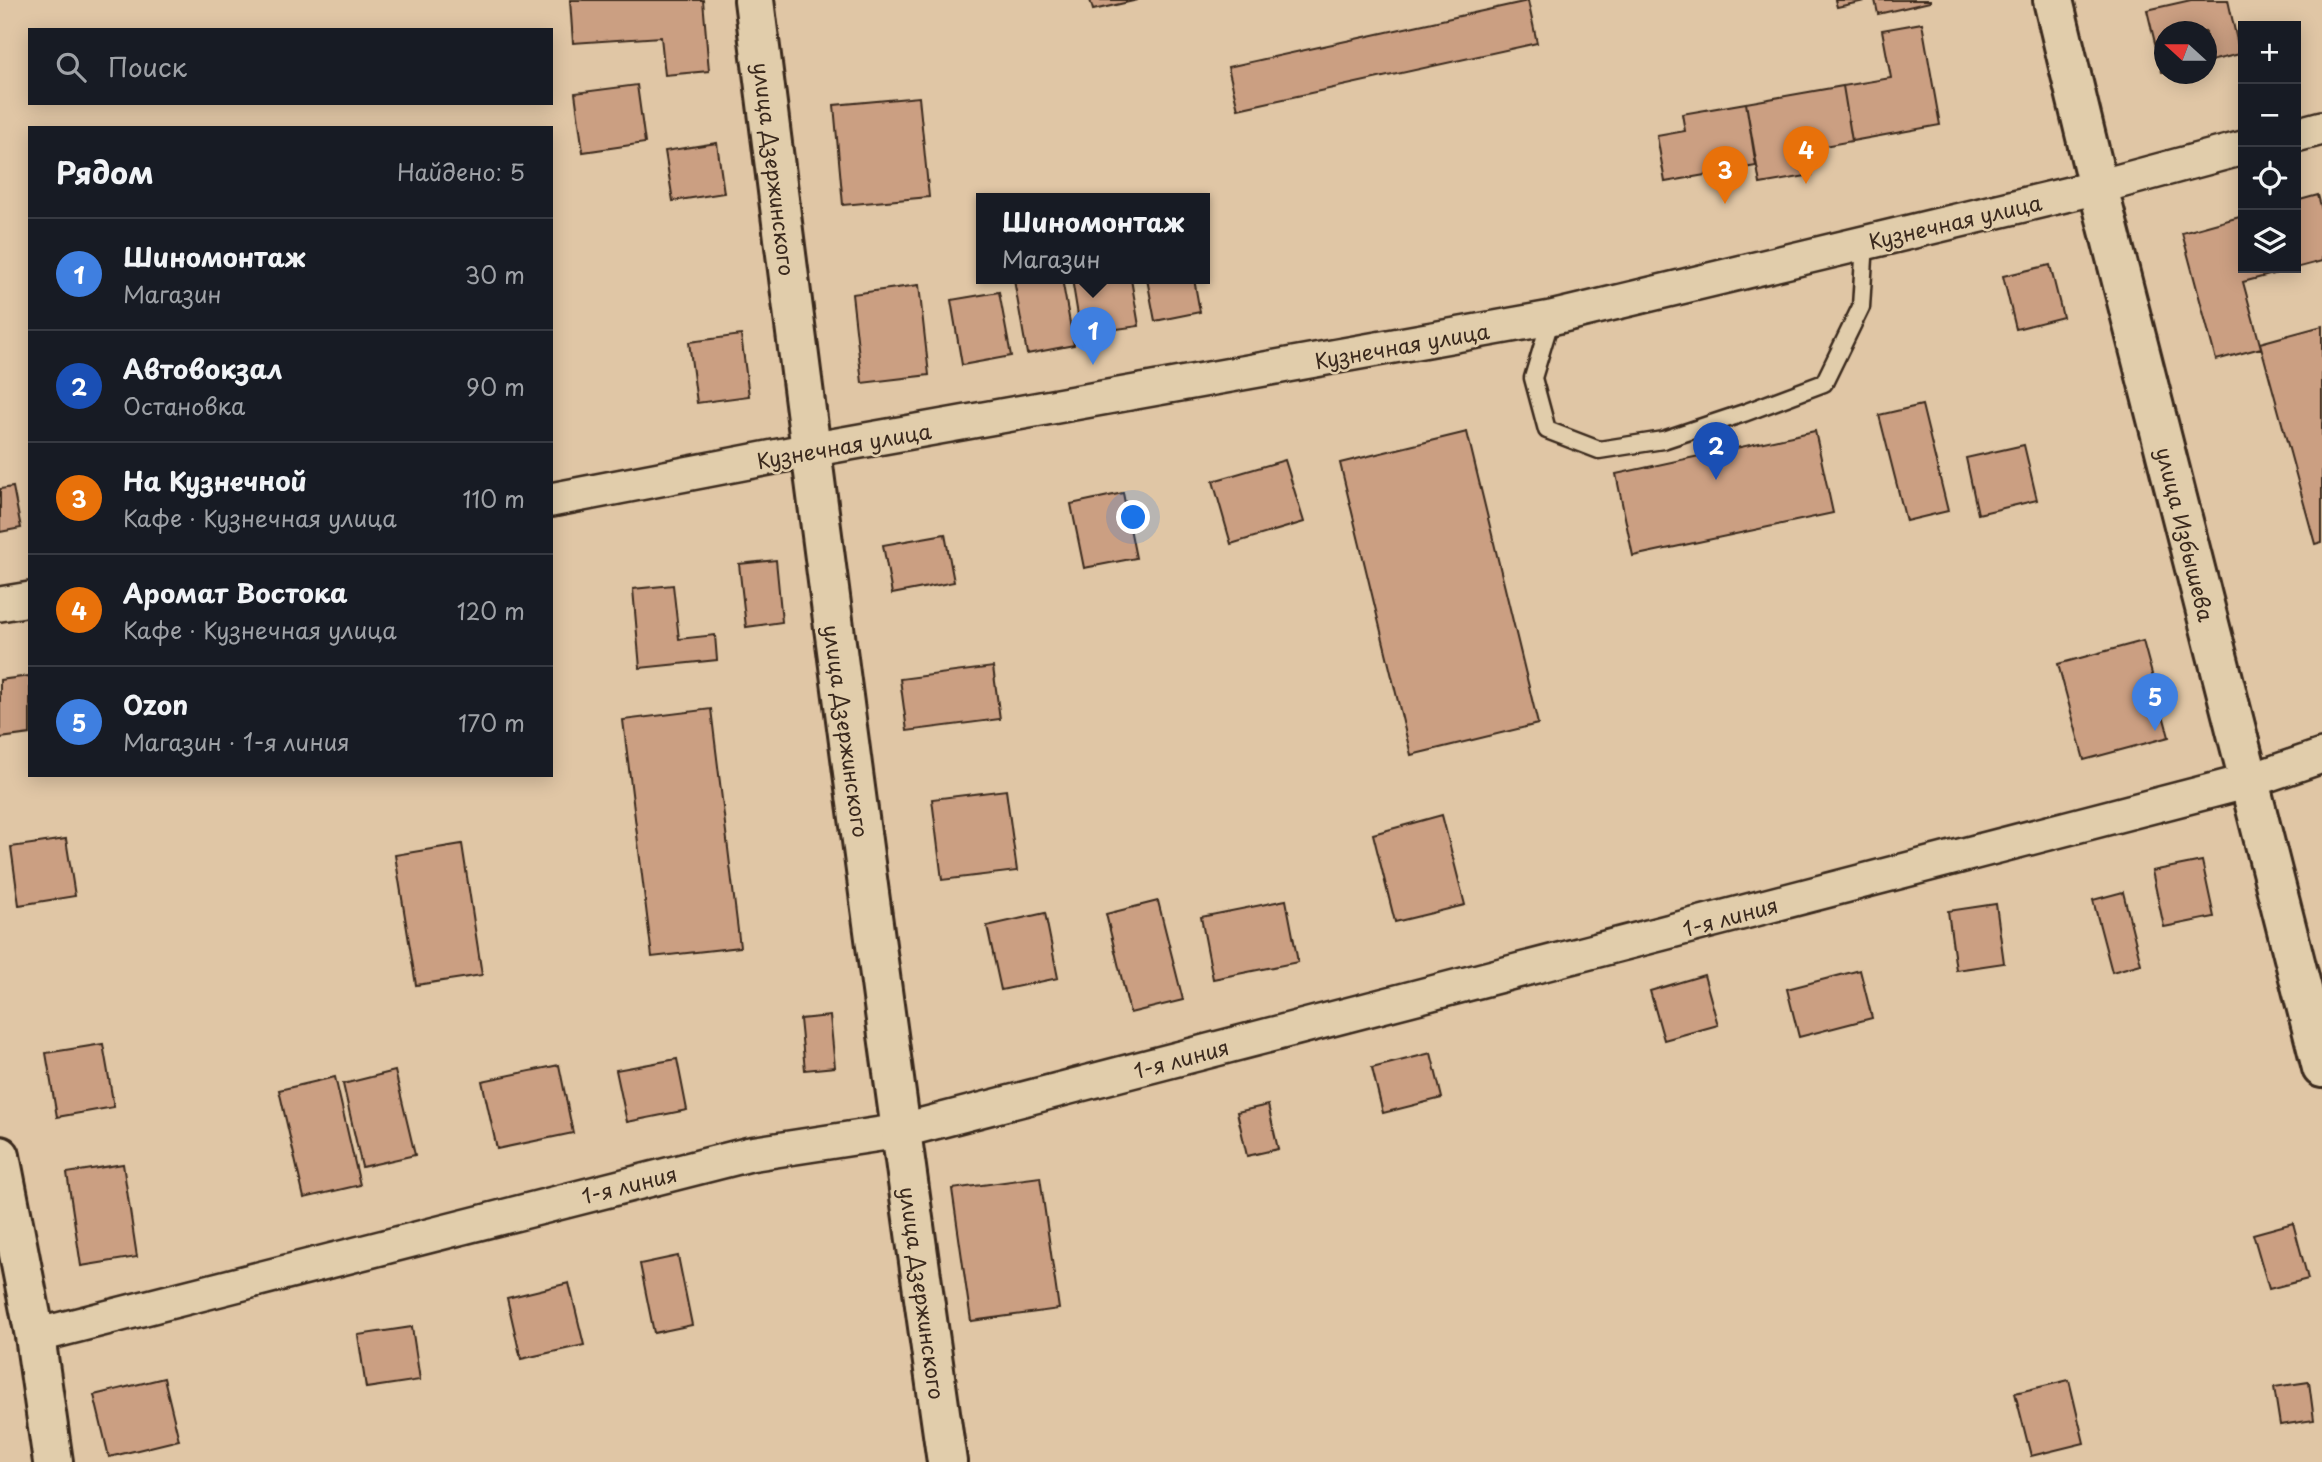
<!DOCTYPE html>
<html lang="ru">
<meta charset="utf-8">
<style>
body{margin:0;font-family:"Playpen Sans",sans-serif;background:#20242c;color:#f1f3f6}
.controls{position:absolute;right:21px;top:21px;display:grid;overflow:hidden;border-radius:0px;box-shadow:0 4px 18px #0003}
.controls button{width:63px;height:63px;display:grid;place-items:center;padding:0;border:0;border-bottom:2px solid #363941;background:#171b24;color:#f1f3f6;font:35px sans-serif}
.compass{position:absolute;left:2154px;top:21px;width:63px;height:63px;border-radius:50%;background:#171b24;box-shadow:0 4px 18px #0003;rotate:291deg}
.you{position:absolute;left:1134px;top:518px;width:24px;height:24px;margin:-18px;border:5px solid #fff;border-radius:50%;background:#1a73e8;box-shadow:0 0 0 10px #1a73e833}
.badge{display:grid;place-items:center;width:46px;height:46px;border-radius:50%;background:#9f9995;color:#fff;font-size:23px;font-weight:700}
.pin{position:absolute;translate:-50% -58px;filter:drop-shadow(0 2px 4px #0008)}
.pin::after{content:'';position:absolute;top:37px;width:24px;height:21px;background:inherit;clip-path:polygon(0 0,100% 0,50% 100%)}
.popup{position:absolute;left:976px;top:193px;width:234px;height:91px;box-sizing:border-box;display:grid;place-content:center;border-radius:0px;background:#171b24;filter:drop-shadow(0 2px 5px #0005);font-size:23px;white-space:nowrap;color:#9ea1a6}
.popup b{font-size:26px;color:#f1f3f6}
.popup::after{content:'';position:absolute;left:50%;top:100%;margin-left:-14px;border:14px solid transparent;border-top-color:#171b24}
.list{margin:0;padding:0;list-style:none}
h2{display:flex;justify-content:space-between;align-items:center;height:91px;margin:0;padding:0 28px;font-size:30px}
h2 small{font-size:23px;font-weight:400;color:#9ea1a6}
.list li{display:grid;grid-template-columns:46px 1fr auto;gap:21px;align-items:center;box-sizing:border-box;height:112px;padding:0 28px;border-top:2px solid #363941}
.list b{display:block;font-size:26px;white-space:nowrap}
.list p{margin:0;font-size:23px;white-space:nowrap;color:#9ea1a6}
.list em{font-size:23px;font-style:normal;color:#9ea1a6}
.icon{flex:none;width:38px;height:38px;fill:none;stroke:currentColor;stroke-width:2;stroke-linecap:round;stroke-linejoin:round}
.map{position:relative;flex:none;width:2322px;height:1462px;overflow:hidden}
.search{position:absolute;background:#171b24;box-shadow:0 4px 18px #0003;left:28px;top:28px;width:525px;height:77px;display:flex;align-items:center;gap:18px;box-sizing:border-box;padding:0 24px;border-radius:0px;color:#9ea1a6;font-size:26px}
.panel{position:absolute;background:#171b24;box-shadow:0 4px 18px #0003;left:28px;top:126px;width:525px;height:651px;border-radius:0px}
.map>svg:first-child{display:block}
.building{fill:#cb9f82;stroke:#3b2a1e;stroke-width:2}
.lines{fill:none;stroke-linecap:round;stroke-linejoin:round}
.lane-casing{stroke:#3b2a1e;stroke-width:21}
.street-casing{stroke:#3b2a1e;stroke-width:38}
.secondary-casing{stroke:#3b2a1e;stroke-width:44}
.lane{stroke:#e1cdab;stroke-width:16}
.street{stroke:#e1cdab;stroke-width:33}
.secondary{stroke:#e1cdab;stroke-width:38}
.labels{text-anchor:middle;dominant-baseline:central;stroke-width:5;stroke-linejoin:round;paint-order:stroke}
.street-label{font-size:21px;fill:#3b2a1e;stroke:#e1cdab}
</style>
<div class="map">
<svg width="2322" height="1462" viewBox="0 0 2322 1462">
<rect width="100%" height="100%" fill="#e0c6a5"/>
<filter id="ink" filterUnits="userSpaceOnUse"><feTurbulence type="fractalNoise" baseFrequency=".0143" numOctaves="2"/><feDisplacementMap in="SourceGraphic" scale="14" xChannelSelector="R" yChannelSelector="G"/><feConvolveMatrix kernelMatrix="1 2 1 2 8 2 1 2 1" color-interpolation-filters="sRGB"/></filter>
<g filter="url(#ink)">
<path class="building" d="M570 0H703L709 71 665 75 661 37 573 43Z
M1090 0H1138L1093 10Z
M1835 0H1869L1837 7Z
M1875 0H1930V2L1878 14Z
M2191 0H2228L2240 54 2206 62V32H2164V72H2162L2147 10Z
M1528 1 1537 43 1238 109 1228 67Z
M1922 23 1940 125 1852 141 1843 86 1891 78 1882 30Z
M637 85 645 143 583 152 575 93Z
M1843 86 1852 141 1807 149 1812 175 1760 184 1746 103Z
M919 97 929 197 843 205 834 105Z
M1746 103 1756 166 1665 182 1657 136 1685 131 1682 114Z
M717 143 724 193 673 201 665 151Z
M2318 195 2322 210V261L2243 282 2261 348 2216 360 2182 233 2243 216V268H2296V201Z
M2050 265 2063 317 2016 329 2003 276Z
M1062 279 1074 345 1027 354 1014 280Z
M1072 279H1131L1139 326 1081 334Z
M1147 279H1194L1200 312 1155 321Z
M919 285 929 375 862 383 852 294Z
M999 292 1011 356 962 365 951 300Z
M2322 326V542L2315 544 2260 343Z
M741 335 749 396 697 403 689 342Z
M1922 405 1948 511 1906 521 1879 415Z
M1815 431 1833 513 1633 556 1616 474Z
M1467 432 1538 724 1411 755 1340 463Z
M2024 445 2037 500 1978 514 1966 458Z
M1285 460 1304 522 1231 544 1213 481Z
M13 487 21 528 0 532V489Z
M1123 493 1136 558 1084 568 1071 504Z
M945 534 954 582 892 594 883 545Z
M776 560 782 622 746 627 739 564Z
M673 585 679 639 715 635 717 660 640 668 633 589Z
M2143 641 2169 737 2084 760 2058 664Z
M993 667 1000 719 907 731 900 679Z
M30 676V734L0 738V680Z
M711 709 740 947 652 957 623 720Z
M1006 790 1017 871 942 880 932 799Z
M1442 815 1465 905 1395 922 1373 834Z
M66 839 75 896 19 905 11 847Z
M462 844 482 975 416 985 395 855Z
M2202 861 2214 917 2164 927 2152 871Z
M2123 892 2141 964 2112 972 2093 900Z
M1286 900 1298 962 1213 979 1201 917Z
M1158 901 1183 1000 1130 1013 1106 914Z
M1996 904 2004 963 1956 970 1948 911Z
M1045 913 1058 978 1001 990 987 926Z
M1860 970 1872 1018 1799 1037 1787 989Z
M1704 975 1718 1025 1664 1040 1650 991Z
M830 1016 835 1067 805 1070 800 1019Z
M103 1044 114 1107 57 1117 46 1053Z
M1431 1053 1442 1098 1383 1113 1372 1068Z
M677 1059 687 1110 627 1122 616 1070Z
M559 1065 573 1133 497 1149 482 1081Z
M395 1071 415 1155 362 1167 343 1084Z
M335 1077 360 1185 304 1198 279 1090Z
M1268 1105 1278 1149 1247 1156 1237 1112Z
M123 1164 137 1257 81 1266 67 1173Z
M1040 1177 1059 1309 971 1321 952 1189Z
M2293 1223 2308 1279 2269 1289 2253 1234Z
M678 1256 692 1325 654 1333 640 1264Z
M569 1283 584 1345 521 1359 507 1298Z
M412 1327 420 1380 366 1388 358 1335Z
M164 1378 179 1440 109 1457 94 1395Z
M2069 1380 2084 1443 2031 1456 2015 1393Z
M2309 1382 2314 1420 2280 1425 2274 1387Z"/>
<g class="lines">
<defs>
<path id="lane" d="M1551 318 1533 378 1547 430 1599 450 1663 440 1744 413 1824 383 1861 307 1865 242"/>
<path id="street" d="M2296 135 2322 128
M551 500 810 450 1551 318 2098 187 2243 148
M0 604 30 599
M35 1336 750 1154 900 1131 2249 781 2322 756"/>
<path id="secondary" d="M754 0C815 488 878 975 947 1462
M2053 0 2098 187 2322 1068
M0 1156 35 1336 53 1462"/>
</defs>
<use href="#lane" class="lane-casing"/>
<use href="#street" class="street-casing"/>
<use href="#secondary" class="secondary-casing"/>
<use href="#lane" class="lane"/>
<use href="#street" class="street"/>
<use href="#secondary" class="secondary"/>
</g>
</g>
<g class="labels">
<g class="street-label">
<text transform="translate(775 169) rotate(83)">улица Дзержинского</text>
<text transform="translate(1955 221) rotate(-13)">Кузнечная улица</text>
<text transform="translate(1402 345) rotate(-10)">Кузнечная улица</text>
<text transform="translate(844 445) rotate(-10)">Кузнечная улица</text>
<text transform="translate(2186 534) rotate(76)">улица Избышева</text>
<text transform="translate(847 731) rotate(82)">улица Дзержинского</text>
<text transform="translate(1730 916) rotate(-15)">1-я линия</text>
<text transform="translate(1181 1058) rotate(-15)">1-я линия</text>
<text transform="translate(629 1184) rotate(-14)">1-я линия</text>
<text transform="translate(923 1293) rotate(82)">улица Дзержинского</text>
</g>
</g>
</svg>
<div class="controls">
<button>+</button>
<button>−</button>
<button><svg class="icon" aria-label="locate" viewBox="0 0 24 24"><circle cx="12" cy="12" r="6"/><path d="M12 2v4M12 18v4M2 12h4M18 12h4"/></svg></button>
<button><svg class="icon" aria-label="layers" viewBox="0 0 24 24"><path d="M12 4l9 5-9 5-9-5zM3 14l9 5 9-5"/></svg></button>
</div>
<svg class="compass" viewBox="-18 -18 36 36"><path d="M0-13l5 13h-10z" fill="#e53935"/><path d="M0 13l5-13h-10z" fill="#9ea1a6"/></svg>
<div class="you"></div>
<div class="pin badge" style="left:1093px;top:365px;background:#3f7fe0">1</div>
<div class="popup"><b>Шиномонтаж</b>Магазин</div>
<div class="pin badge" style="left:1716px;top:480px;background:#1a4fb4">2</div>
<div class="pin badge" style="left:1725px;top:204px;background:#e8710a">3</div>
<div class="pin badge" style="left:1806px;top:184px;background:#e8710a">4</div>
<div class="pin badge" style="left:2155px;top:731px;background:#3f7fe0">5</div>
<div class="search"><svg class="icon" aria-label="search" viewBox="0 0 24 24"><circle cx="10" cy="10" r="6"/><path d="M15 15l6 6"/></svg>Поиск</div>
<section class="panel">
<h2>Рядом<small>Найдено: 5</small></h2>
<ul class="list">
<li><span class="badge" style="background:#3f7fe0">1</span><div><b>Шиномонтаж</b><p>Магазин</p></div><em>30 m</em></li>
<li><span class="badge" style="background:#1a4fb4">2</span><div><b>Автовокзал</b><p>Остановка</p></div><em>90 m</em></li>
<li><span class="badge" style="background:#e8710a">3</span><div><b>На Кузнечной</b><p>Кафе · Кузнечная улица</p></div><em>110 m</em></li>
<li><span class="badge" style="background:#e8710a">4</span><div><b>Аромат Востока</b><p>Кафе · Кузнечная улица</p></div><em>120 m</em></li>
<li><span class="badge" style="background:#3f7fe0">5</span><div><b>Ozon</b><p>Магазин · 1-я линия</p></div><em>170 m</em></li>
</ul>
</section>
</div>
